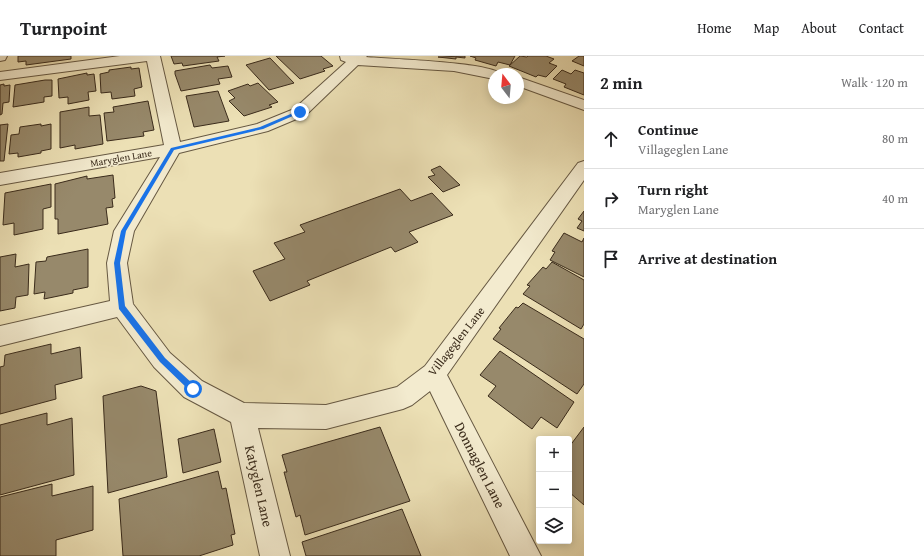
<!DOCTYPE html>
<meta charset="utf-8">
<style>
body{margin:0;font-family:"Gentium Book Plus",serif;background:#f2f2f2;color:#202124}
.controls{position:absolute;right:12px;bottom:12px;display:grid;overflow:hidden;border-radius:4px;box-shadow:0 2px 10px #0003}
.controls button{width:36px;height:36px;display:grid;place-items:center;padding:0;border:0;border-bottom:1px solid #e0e0e0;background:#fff;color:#202124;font:20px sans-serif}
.compass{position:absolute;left:488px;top:12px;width:36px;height:36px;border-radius:50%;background:#fff;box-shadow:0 2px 10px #0003;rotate:344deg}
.stop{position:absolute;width:12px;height:12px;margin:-9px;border:3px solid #1a73e8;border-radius:50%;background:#fff}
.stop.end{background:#1a73e8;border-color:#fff;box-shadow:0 1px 4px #0008}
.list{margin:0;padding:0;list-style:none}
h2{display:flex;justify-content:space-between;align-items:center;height:52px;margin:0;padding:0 16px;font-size:17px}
h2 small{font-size:13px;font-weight:400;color:#757577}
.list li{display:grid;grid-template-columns:26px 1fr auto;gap:12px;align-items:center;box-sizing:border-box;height:60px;padding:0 16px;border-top:1px solid #e0e0e0}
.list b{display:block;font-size:15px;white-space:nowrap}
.list p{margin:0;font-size:13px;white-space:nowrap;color:#757577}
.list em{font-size:13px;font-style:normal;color:#757577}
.icon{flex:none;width:22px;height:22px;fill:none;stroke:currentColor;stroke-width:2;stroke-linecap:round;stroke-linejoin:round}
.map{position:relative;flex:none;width:584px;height:500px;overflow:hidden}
header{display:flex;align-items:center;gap:24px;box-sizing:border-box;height:56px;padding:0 20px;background:#fff;border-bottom:1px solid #e0e0e0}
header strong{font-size:19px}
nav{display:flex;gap:22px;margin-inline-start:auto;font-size:14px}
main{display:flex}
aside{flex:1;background:#fff}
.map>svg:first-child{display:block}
.building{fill:#97896b;stroke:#3a2b1b}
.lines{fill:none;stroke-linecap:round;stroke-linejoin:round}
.street-casing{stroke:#665842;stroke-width:2}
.street{fill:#f3ebcf;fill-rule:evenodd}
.route{fill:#1a73e8}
.labels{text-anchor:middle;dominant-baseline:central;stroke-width:3;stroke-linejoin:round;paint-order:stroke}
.far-street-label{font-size:10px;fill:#3a2b1b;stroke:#f3ebcf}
.street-label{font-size:12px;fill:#3a2b1b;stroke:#f3ebcf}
.near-street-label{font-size:14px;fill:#3a2b1b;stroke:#f3ebcf}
</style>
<header>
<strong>Turnpoint</strong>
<nav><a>Home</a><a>Map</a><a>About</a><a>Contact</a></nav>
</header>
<main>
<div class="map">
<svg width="584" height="500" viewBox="0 0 584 500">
<rect width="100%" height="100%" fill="#ece0b5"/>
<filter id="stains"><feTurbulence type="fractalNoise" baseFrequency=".005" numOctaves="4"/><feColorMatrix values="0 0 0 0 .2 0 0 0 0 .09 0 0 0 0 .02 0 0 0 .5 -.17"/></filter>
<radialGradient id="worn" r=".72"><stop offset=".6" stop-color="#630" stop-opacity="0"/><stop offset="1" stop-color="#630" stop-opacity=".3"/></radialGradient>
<path class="building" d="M18 0H71V3L26 9V5L18 6Z
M171 0H225L217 1 219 5 183 10 182 7 174 8Z
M276 0H321L333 10 323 13 325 15 300 23Z
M465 0V2L456 1V3L438 1Z
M470 0H515L510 9 498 6 496 10 475 4 476 2Z
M520 0 527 1 528 0H546L554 3 549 7 557 10 546 21 538 19 536 21 509 10Z
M579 0H584V10L572 5Z
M270 2 294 27 269 34 246 9Z
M210 9 212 12 228 10 232 21 218 23 220 28 181 35 175 18V15Z
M131 11V13L139 12 142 31 134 33 135 40 112 43 111 36 101 37 100 18 109 16V14Z
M562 14 571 18 575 14 584 17V39L564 31 566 28 553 23Z
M87 17V19L94 18 96 35 88 36 89 44 68 48V41L59 42 58 23Z
M45 24H52V40L44 41V46L13 51 15 29Z
M258 27 278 46 269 49 272 51 244 60 229 45 235 42 228 35 248 28 250 30Z
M4 28V30L10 29 9 46 3 47 2 58 0 59V29Z
M218 35 229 65 194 71 186 40Z
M148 45 154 74 143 76 144 80 107 85 104 57 114 56 113 51Z
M89 51V60L100 59 103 88 75 93V89L60 92V56Z
M8 68 4 105H0V69Z
M41 68V70L51 68V93L41 95V97L18 101V97L9 98 11 79 19 78 20 71Z
M440 110 460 129 443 136 428 121 435 119 431 114Z
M113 119 115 142 112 143 113 151 106 152 108 168 58 178V163H55V128L87 120V123Z
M51 128V151L43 153V173L14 179V167L3 169 5 137Z
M400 133 411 145 432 137 453 159 409 176 418 186 395 196 391 191 307 225 310 229 270 245 253 215 285 203 274 187 305 176 300 169Z
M584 155V175L577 172 582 165 578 163Z
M564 177 582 186 584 182V221L550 204 555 196 552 195Z
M88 193V231L73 234V237L44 243 45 236 34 238 36 206 46 205 47 201Z
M16 198 15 211 29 208 28 239 16 241 15 252 0 255V201Z
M552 206 584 224V268L581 273 523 238 530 230 527 229 543 211 546 213Z
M523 247 584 283V328L577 338 493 283 501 273 499 272 516 251 518 252Z
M51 288V298L80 291 82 322 55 329 56 343 0 358V311L4 310 5 299Z
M500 295 574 346 557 372 541 361 532 373 488 340 496 330 480 319Z
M141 330 156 335 167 421 108 437 103 340Z
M47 357V369L72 362 74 419 0 439V369Z
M380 371 410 445 305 479 300 459 296 461 284 416H287L282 399Z
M584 371V449L569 436V415L570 413 569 412V391Z
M214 373 221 406 183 417 178 383Z
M218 415 222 433 226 432 235 478 231 479 233 489 199 500H123L119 443Z
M52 428V440L93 430V474L56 484V500H0V441Z
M402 453 421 500H306L302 486Z"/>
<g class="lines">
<defs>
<path id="street" d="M0 0H7L5 4 0 5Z
M120 0H160L180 86 257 68 294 53 346 6 341 4 340 0H367L366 1C387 3 490 6 501 18H494V23L454 15 358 9 306 59 268 75 179 97 134 175 127 207 133 248 170 297 202 325 244 347 326 349 397 331 425 310 578 107 584 105V124L447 319 541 500H510L430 335 412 349 403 353 326 373 258 372 290 500H260L231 366 184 341 154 311 117 261 0 290V270L110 245 107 207 114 175 160 101 0 129V117L164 89 147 5 0 24V16Z
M518 21 584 44V54L518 30Z"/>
</defs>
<use href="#street" class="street-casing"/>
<use href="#street" class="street"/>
</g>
<path class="route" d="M300 54 302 56 263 73 174 94 126 175 120 207 125 250 165 302 195 330V335H190L160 306 119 253 114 207 121 175 171 92 260 71Z"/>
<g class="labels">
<g class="far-street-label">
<text transform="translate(121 102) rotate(-10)">Maryglen Lane</text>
</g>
<g class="street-label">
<text transform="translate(456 285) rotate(-52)">Villageglen Lane</text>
</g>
<g class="near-street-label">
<text transform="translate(480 409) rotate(63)">Donnaglen Lane</text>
<text transform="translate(259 430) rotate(77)">Katyglen Lane</text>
</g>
</g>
<rect width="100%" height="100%" filter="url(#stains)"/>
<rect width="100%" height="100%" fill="url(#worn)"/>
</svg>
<div class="controls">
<button>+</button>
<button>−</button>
<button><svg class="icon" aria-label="layers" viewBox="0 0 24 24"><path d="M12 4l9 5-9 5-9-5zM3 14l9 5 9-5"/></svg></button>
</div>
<svg class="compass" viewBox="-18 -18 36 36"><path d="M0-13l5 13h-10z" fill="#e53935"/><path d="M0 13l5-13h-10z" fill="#757577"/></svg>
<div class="stop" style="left:193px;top:333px"></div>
<div class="stop end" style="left:300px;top:56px"></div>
</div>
<aside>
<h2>2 min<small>Walk · 120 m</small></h2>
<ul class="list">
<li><svg class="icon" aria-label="ahead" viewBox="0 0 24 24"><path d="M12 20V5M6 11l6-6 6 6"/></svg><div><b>Continue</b><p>Villageglen Lane</p></div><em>80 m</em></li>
<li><svg class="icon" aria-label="right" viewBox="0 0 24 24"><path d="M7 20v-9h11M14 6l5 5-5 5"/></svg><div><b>Turn right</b><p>Maryglen Lane</p></div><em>40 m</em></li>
<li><svg class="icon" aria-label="arrive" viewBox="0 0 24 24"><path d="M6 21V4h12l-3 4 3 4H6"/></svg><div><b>Arrive at destination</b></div></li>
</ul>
</aside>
</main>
